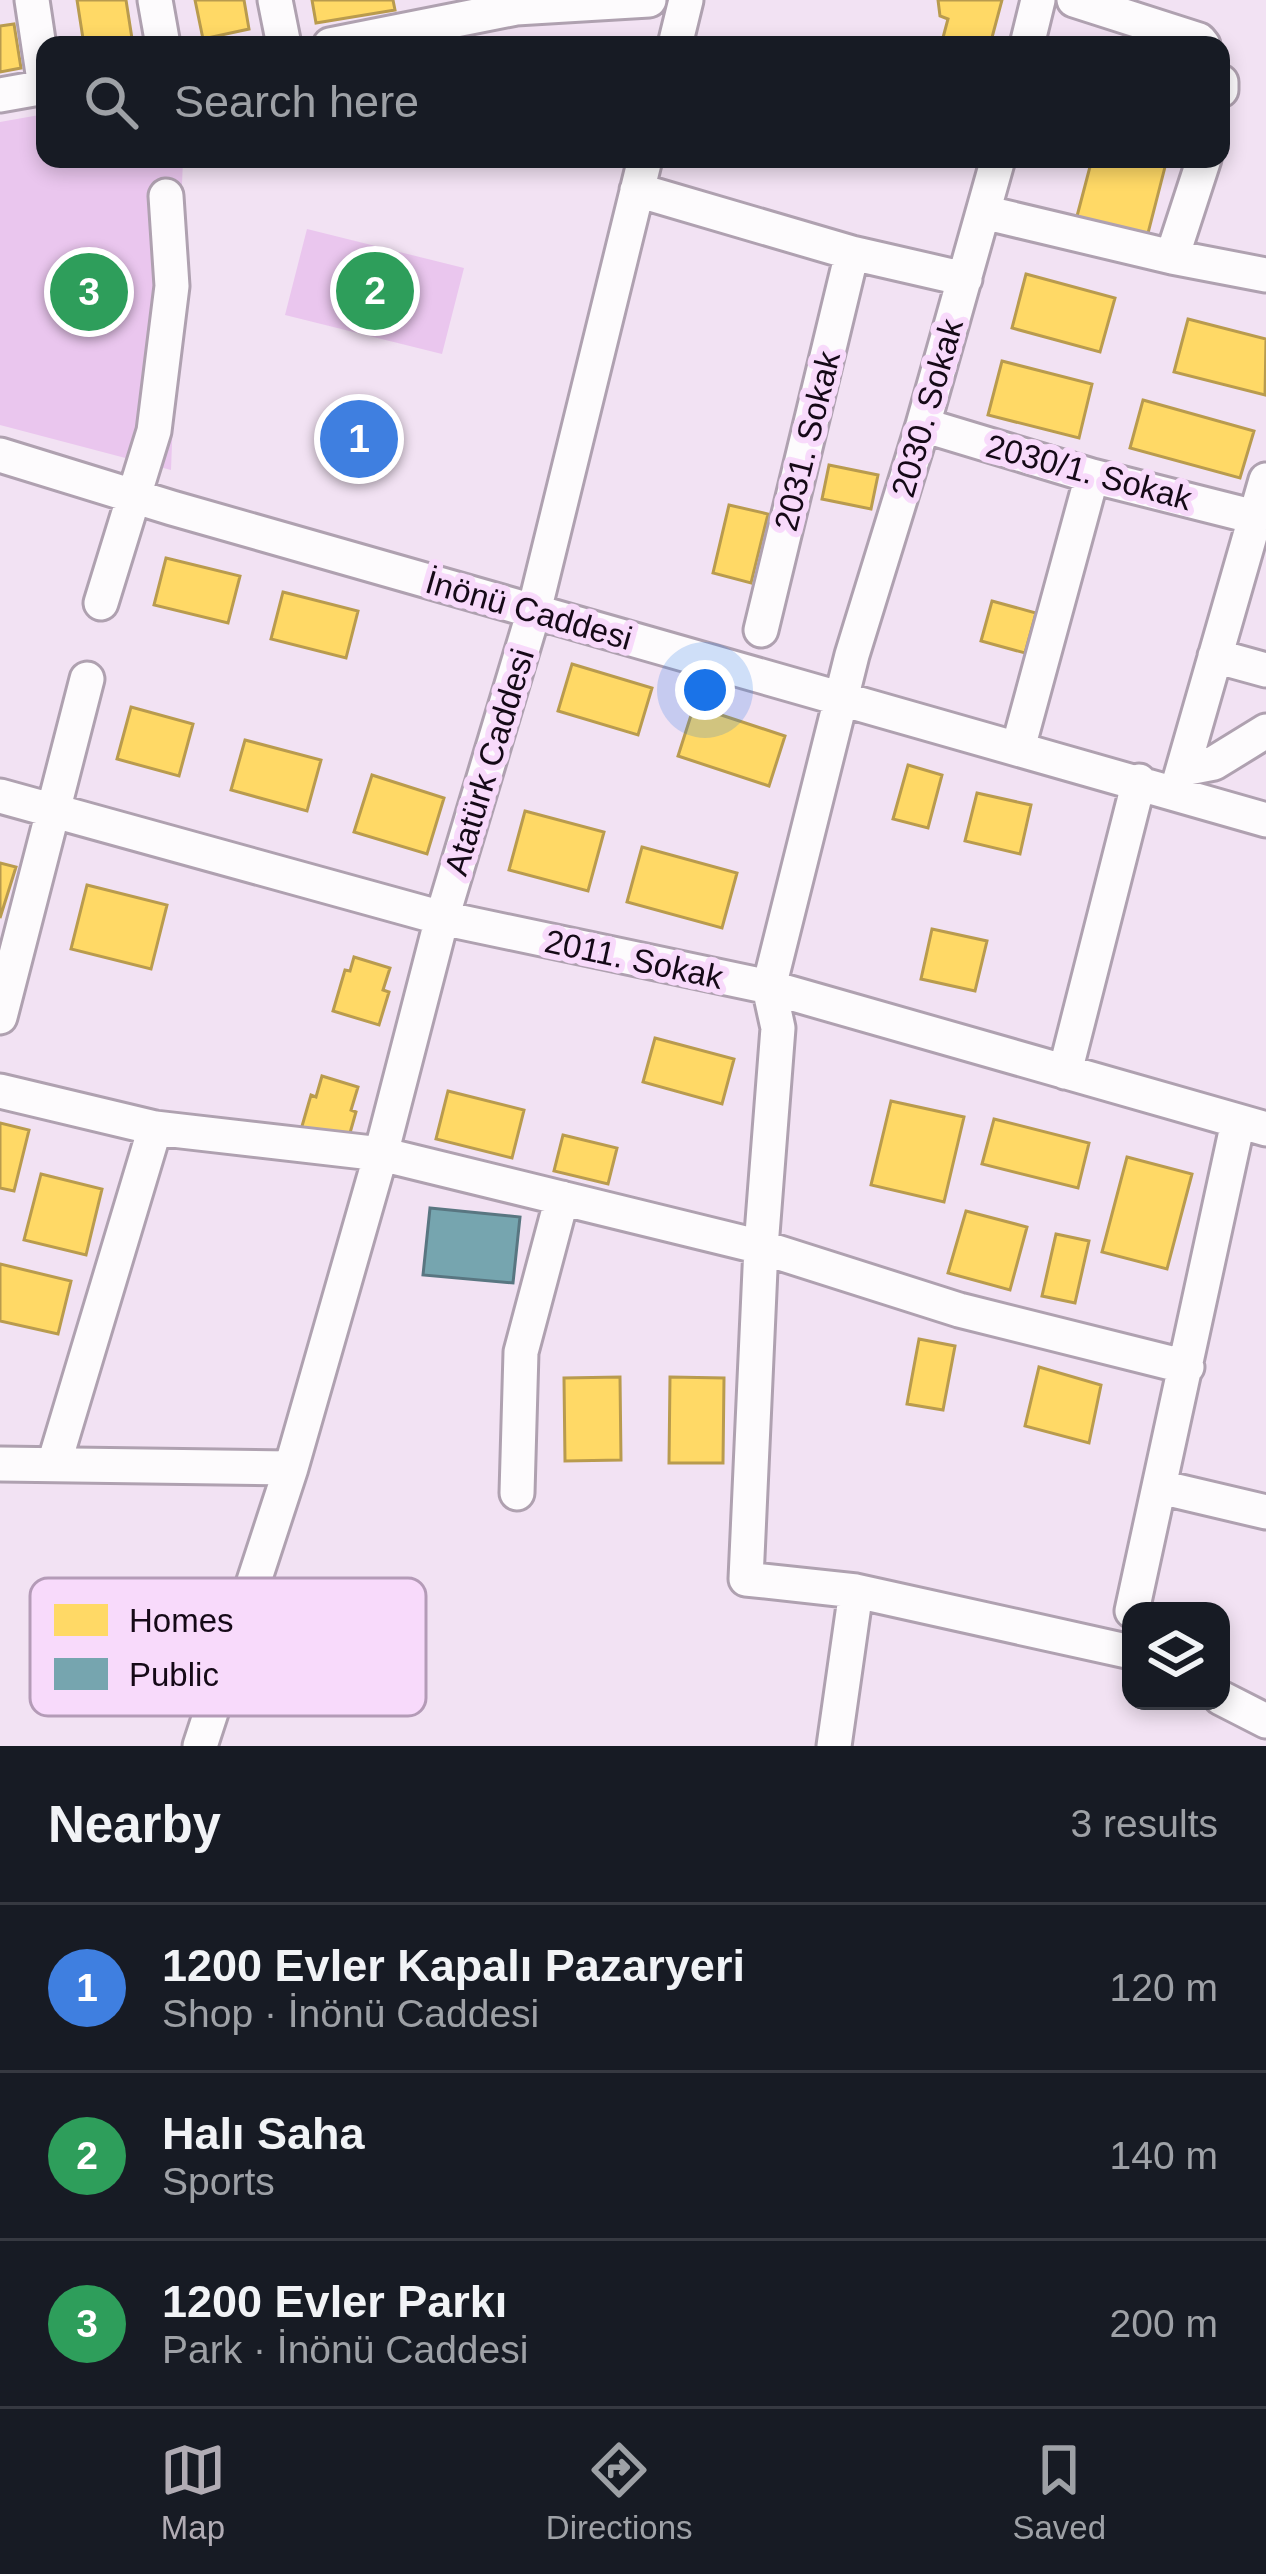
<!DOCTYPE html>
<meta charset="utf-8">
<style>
body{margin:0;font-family:Helvetica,sans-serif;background:#20242c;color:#f1f3f6}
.controls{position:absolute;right:36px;bottom:36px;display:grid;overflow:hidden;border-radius:24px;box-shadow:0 6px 18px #0003}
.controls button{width:108px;height:108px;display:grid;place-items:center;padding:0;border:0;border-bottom:3px solid #363941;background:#171b24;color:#f1f3f6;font:60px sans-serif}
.you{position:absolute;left:705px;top:690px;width:42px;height:42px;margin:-30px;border:9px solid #fff;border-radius:50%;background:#1a73e8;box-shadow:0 0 0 18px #1a73e833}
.badge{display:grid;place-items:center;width:78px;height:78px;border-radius:50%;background:#b1acb4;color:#fff;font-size:39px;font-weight:700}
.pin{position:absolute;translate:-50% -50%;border:6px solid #fff;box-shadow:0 3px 12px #0006}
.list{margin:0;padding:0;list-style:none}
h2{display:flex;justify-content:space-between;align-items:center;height:156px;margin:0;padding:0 48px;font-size:51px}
h2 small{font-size:39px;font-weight:400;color:#9ea1a6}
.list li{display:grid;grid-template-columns:78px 1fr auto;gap:36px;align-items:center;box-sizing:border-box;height:168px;padding:0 48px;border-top:3px solid #363941}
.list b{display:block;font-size:45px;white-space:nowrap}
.list p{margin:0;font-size:39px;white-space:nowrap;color:#9ea1a6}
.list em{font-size:39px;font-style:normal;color:#9ea1a6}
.icon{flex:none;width:66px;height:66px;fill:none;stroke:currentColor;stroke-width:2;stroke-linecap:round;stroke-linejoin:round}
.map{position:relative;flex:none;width:1266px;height:1746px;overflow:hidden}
.search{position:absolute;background:#171b24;box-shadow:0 6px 18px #0003;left:36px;right:36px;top:36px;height:132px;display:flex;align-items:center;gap:30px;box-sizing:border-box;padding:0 42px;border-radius:24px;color:#9ea1a6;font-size:45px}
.sheet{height:660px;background:#171b24}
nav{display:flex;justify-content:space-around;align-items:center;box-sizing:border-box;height:168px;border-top:3px solid #363941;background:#171b24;font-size:33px;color:#9ea1a6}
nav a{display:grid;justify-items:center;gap:6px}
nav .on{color:#b1acb4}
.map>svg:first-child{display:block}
.green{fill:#eac6ee}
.homes{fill:#ffd966;stroke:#b99b4e;stroke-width:3}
.public{fill:#76a5af;stroke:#597681;stroke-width:3}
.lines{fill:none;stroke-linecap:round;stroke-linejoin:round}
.minor-casing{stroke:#afa1b0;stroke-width:39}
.minor{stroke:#fdfbfd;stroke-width:33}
.labels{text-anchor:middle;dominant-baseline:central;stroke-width:12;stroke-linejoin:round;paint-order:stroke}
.street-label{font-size:33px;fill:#150917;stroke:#f8dafb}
.key{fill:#f8dafb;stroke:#b49bb7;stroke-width:3}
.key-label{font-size:33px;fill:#150917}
</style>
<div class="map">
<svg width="1266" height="1746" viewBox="0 0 1266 1746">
<rect width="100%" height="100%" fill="#f2e2f3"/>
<path class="green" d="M45 114V159H183L171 470 0 425V122Z
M307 229 464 268 442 354 285 315Z"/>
<path class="homes" d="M77 0H126L133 45H84Z
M195 0H244L249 29 203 39Z
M312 0H393L395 10 316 23Z
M938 0H1002L990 45H941L948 19 940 16Z
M14 24 21 68 0 72V26Z
M1092 159H1167L1147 237 1076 220Z
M1026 274 1115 298 1100 352 1012 328Z
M1188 319 1266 339 1265 395 1174 372Z
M1002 361 1092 384 1079 438 988 415Z
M1143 400 1254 431 1240 478 1130 448Z
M829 465 878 475 871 509 822 499Z
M729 505 768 514 751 583 713 573Z
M166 558 240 576 228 623 154 605Z
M283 592 358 611 346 658 271 639Z
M992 601 1036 613 1025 653 981 641Z
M572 664 652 688 638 735 558 711Z
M694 706 785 736 769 786 678 756Z
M131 707 193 724 179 776 117 759Z
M245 740 321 760 307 811 231 790Z
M908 765 942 775 928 828 893 819Z
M372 775 444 798 427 854 354 832Z
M977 793 1031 805 1020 854 965 841Z
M525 811 604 832 588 891 509 870Z
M642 847 737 873 722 928 627 902Z
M0 863 16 867 0 918Z
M87 885 167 905 151 969 71 949Z
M932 929 987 941 975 991 921 979Z
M354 957 390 968 383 990 389 992 379 1025 333 1011 345 970 350 971Z
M655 1038 734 1059 722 1104 643 1082Z
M322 1076 358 1087 351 1110 356 1112 346 1147 300 1133 311 1095 316 1097Z
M448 1091 524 1110 512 1158 436 1139Z
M891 1101 964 1117 944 1202 871 1185Z
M994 1119 1089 1143 1078 1188 982 1164Z
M0 1123 29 1130 14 1191 0 1188Z
M563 1135 617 1148 608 1184 554 1171Z
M1127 1157 1192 1174 1167 1269 1102 1252Z
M41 1174 102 1189 86 1255 24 1240Z
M966 1211 1027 1227 1010 1290 948 1273Z
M1056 1234 1089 1241 1075 1303 1042 1296Z
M0 1264 71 1281 58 1334 0 1321Z
M919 1339 955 1346 943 1410 907 1404Z
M1039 1367 1101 1385 1089 1443 1025 1426Z
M620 1377 621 1460 565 1461 564 1378Z
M670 1377 724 1378 723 1463H669Z"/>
<path class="public" d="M430 1208 520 1217 513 1283 423 1275Z"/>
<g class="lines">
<defs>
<path id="minor" d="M155 0 163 45
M275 0 284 45
M1074 0 1199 40 1203 45
M330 45 516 8 649 0
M675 45 686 0
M1027 45 1038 0
M1221 82V90
M0 95 45 87 32 0
M998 159 923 425 852 655 769 987 778 1028 761 1247 746 1579 856 1591 1131 1652
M637 190 852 253 965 279
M983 212 1172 257 1266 275
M1172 257 1204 159
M923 425 1092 476 1255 517
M0 455 172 508 1266 820
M101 603 154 431 172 286 166 196
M761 630 852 253
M1215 656 1266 670
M1018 748 1092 476
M1183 769 1214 763 1266 731
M1176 793 1266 480
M0 796 442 918 769 987 1266 1129
M0 1017 87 679
M1065 1072 1139 781
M0 1091 155 1128 381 1154 761 1247 959 1310 1187 1367
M0 1464 291 1468
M54 1464 155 1128
M1160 1487 1266 1512
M517 1493 521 1352 562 1198
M1132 1611 1238 1122
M1221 1698 1266 1721
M200 1746 291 1468 381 1154 442 918 534 611 645 159
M834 1746 856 1591"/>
</defs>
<use href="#minor" class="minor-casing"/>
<use href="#minor" class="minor"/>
</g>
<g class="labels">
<g class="street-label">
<text transform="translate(927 408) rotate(-74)">2030. Sokak</text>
<text transform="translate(807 441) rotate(-76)">2031. Sokak</text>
<text transform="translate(1089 472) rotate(15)">2030/1. Sokak</text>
<text transform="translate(529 610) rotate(16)">İnönü Caddesi</text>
<text transform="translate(489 762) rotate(-73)">Atatürk Caddesi</text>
<text transform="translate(634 959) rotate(12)">2011. Sokak</text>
</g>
</g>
<rect x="30" y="1578" width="396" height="138" rx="18" class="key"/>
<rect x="54" y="1604" width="54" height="32" fill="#ffd966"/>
<rect x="54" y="1658" width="54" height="32" fill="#76a5af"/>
<g class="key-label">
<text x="129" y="1632">Homes</text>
<text x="129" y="1686">Public</text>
</g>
</svg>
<div class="controls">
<button><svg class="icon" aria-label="layers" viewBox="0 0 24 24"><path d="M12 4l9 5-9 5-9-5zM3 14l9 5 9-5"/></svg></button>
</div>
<div class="you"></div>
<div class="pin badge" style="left:359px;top:439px;background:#3f7fe0">1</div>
<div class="pin badge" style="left:375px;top:291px;background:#2e9e5b">2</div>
<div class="pin badge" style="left:89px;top:292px;background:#2e9e5b">3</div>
<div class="search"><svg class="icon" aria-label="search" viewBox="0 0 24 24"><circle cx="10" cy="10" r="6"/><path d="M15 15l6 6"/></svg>Search here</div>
</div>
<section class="sheet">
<h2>Nearby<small>3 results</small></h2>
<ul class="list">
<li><span class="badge" style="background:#3f7fe0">1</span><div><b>1200 Evler Kapalı Pazaryeri</b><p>Shop · İnönü Caddesi</p></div><em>120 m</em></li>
<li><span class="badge" style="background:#2e9e5b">2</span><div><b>Halı Saha</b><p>Sports</p></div><em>140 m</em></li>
<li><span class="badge" style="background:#2e9e5b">3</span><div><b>1200 Evler Parkı</b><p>Park · İnönü Caddesi</p></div><em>200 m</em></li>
</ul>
</section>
<nav>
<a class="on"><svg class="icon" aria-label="map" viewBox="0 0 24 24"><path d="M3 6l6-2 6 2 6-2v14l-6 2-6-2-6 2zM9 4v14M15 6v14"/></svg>Map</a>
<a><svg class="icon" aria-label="directions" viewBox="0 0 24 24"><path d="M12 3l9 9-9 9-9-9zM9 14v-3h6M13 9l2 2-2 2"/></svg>Directions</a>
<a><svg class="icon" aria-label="saved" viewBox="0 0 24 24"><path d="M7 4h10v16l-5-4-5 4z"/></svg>Saved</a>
</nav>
